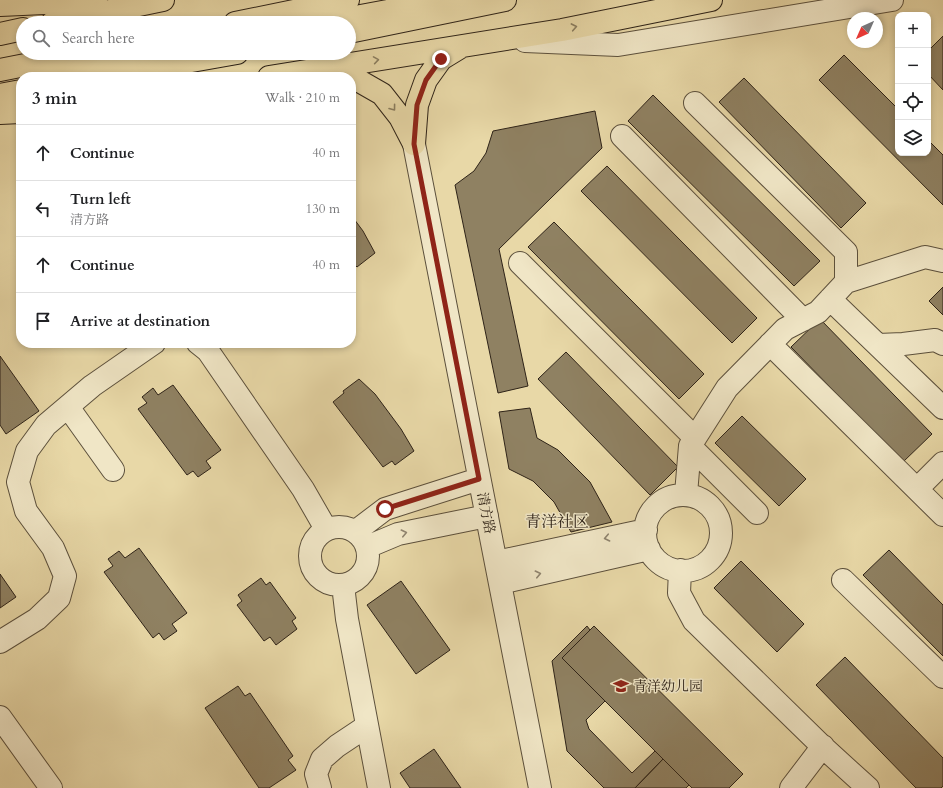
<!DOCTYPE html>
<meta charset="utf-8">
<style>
body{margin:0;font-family:Cardo,"Noto Serif SC",serif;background:#f2f2f2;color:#202124}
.controls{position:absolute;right:12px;top:12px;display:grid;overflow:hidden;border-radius:8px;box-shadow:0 2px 6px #0003}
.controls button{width:36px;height:36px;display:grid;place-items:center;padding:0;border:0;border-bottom:1px solid #e0e0e0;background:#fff;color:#202124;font:20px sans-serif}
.compass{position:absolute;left:847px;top:12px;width:36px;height:36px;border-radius:50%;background:#fff;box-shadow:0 2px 6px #0003;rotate:225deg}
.stop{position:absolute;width:12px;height:12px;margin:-9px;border:3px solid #8f2418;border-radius:50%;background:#fff}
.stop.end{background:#8f2418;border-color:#fff;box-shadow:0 1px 4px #0008}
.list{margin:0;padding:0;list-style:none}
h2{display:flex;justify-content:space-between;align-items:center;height:52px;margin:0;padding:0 16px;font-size:17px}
h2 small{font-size:13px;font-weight:400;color:#757577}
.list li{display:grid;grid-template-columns:26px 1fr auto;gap:12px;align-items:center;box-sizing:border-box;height:56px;padding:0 16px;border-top:1px solid #e0e0e0}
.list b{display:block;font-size:15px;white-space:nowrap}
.list p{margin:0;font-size:13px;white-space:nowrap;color:#757577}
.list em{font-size:13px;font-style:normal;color:#757577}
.icon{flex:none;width:22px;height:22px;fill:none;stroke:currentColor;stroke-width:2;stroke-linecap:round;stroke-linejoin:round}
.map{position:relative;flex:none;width:943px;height:788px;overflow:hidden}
.search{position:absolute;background:#fff;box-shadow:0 2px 6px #0003;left:16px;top:16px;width:340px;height:44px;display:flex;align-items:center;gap:10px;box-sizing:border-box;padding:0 14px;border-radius:22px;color:#757577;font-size:15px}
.panel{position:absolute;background:#fff;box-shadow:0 2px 6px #0003;left:16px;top:72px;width:340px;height:276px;border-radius:16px}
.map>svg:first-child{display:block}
.building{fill:#8f8162;stroke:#2e2318}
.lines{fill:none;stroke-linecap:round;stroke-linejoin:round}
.minor-casing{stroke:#5c503c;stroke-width:24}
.major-casing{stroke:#2e2318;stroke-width:24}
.highway-casing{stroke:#2e2318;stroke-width:24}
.minor{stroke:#f0e6c6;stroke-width:22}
.major{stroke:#e8d8a7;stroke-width:22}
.highway{stroke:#e8d8a7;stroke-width:22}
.oneway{stroke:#8b7e60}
.oneway2{stroke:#8f846f}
.route{stroke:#8f2418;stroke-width:5}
.labels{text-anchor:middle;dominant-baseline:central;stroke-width:3;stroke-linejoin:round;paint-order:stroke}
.street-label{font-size:14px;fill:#2e2318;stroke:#f0e6c6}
.poi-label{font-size:14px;fill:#2e2318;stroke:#f0e6c6;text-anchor:start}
.quarter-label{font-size:16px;fill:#2e2318;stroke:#f0e6c6}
</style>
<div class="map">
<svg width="943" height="788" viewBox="0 0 943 788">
<rect width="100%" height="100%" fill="#e8d8a7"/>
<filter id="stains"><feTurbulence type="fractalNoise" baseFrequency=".005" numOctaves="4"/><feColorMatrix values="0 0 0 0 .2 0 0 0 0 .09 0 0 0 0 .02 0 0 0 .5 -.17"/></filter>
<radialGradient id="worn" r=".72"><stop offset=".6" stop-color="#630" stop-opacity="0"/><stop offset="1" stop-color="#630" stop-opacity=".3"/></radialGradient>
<path class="building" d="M943 36V90L928 74V51Z
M844 55 898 109V153H928V140L943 155V205L819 80Z
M744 78 866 203 841 228 719 102Z
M653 95 820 261 794 286 628 121Z
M595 111 602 148 499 249 528 386 498 393 455 185 474 171 486 153 493 131Z
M607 166 757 318 732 343 581 191Z
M351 215 363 231 375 253 357 267 353 263 351 264Z
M554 222 704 374 679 399 528 247Z
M943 287V315L929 301Z
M820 319 932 434 903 462 791 347Z
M566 352 678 467 650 495 538 379Z
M0 356 39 411 6 434 0 425Z
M359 379 375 394 401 429 414 451 395 465 392 461 383 467 333 402 344 393 343 391Z
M173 385 221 450 206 461 211 468 198 477 193 471 187 475 138 409 147 403 142 397 153 388 158 395Z
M530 408 537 438 558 450 590 482 612 522 571 532 554 502 533 481 509 469 499 412Z
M742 416 806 479 779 506 715 443Z
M139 548 187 613 172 624 177 631 164 640 159 633 153 638 104 572 113 566 108 559 119 551 125 558Z
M889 550 943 605V656L863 575Z
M741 561 804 624 777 652 714 588Z
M0 574 16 597 0 608Z
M261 578 266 585 270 582 296 618 292 621 297 629 276 645 270 637 264 641 237 605 242 601 238 595Z
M401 581 450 650 416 674 367 605Z
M587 626 590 630 562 658 605 701 586 720 589 729 632 773 655 751 663 759 635 788H604L567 751 552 661Z
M594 626 743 774 729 788H692L562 658Z
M845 657 943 758V786L941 788H916L816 685Z
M238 686 245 696 250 693 293 756 288 760 296 770 269 788H259L205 708Z
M434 749 461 788H410L400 773Z
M663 759 689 785 686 788H635Z"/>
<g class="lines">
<defs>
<path id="minor" d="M525 41 618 45 892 0
M622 136 803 320
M414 144 540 788
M520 263 695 438
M846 282 925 257 943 261
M830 299 943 408
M198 343 208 351 303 489 326 529
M770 344 943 515
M878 345 903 344 935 340 943 344
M68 407 113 470
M690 446 757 513
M917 489 943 463
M686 494 690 446 727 388 785 329 818 312 846 282V252L695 103
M645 533a38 38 0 1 1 76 0a38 38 0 1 1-76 0Z
M310 556a29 29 0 1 1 58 0a29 29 0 1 1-58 0Z
M356 531 385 509 479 479
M367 547 398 534 487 516
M496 562 646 530
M680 570 679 593 694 621 824 748 868 788
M843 580 943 677
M500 583 649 549
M343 585 347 619 379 788
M0 642 37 619 59 598 65 576 53 548 26 511 18 482 27 451 46 425 92 386 154 343
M0 717 51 788
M320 788 316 774 322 759 337 746 367 726
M791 788 823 746"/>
<path id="major" d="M0 5 89 1 96 0
M323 23 447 0
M31 77 161 53
M269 77 562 30 711 0
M351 78H354L382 94 400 117 414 144
M0 113 21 112
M414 144 417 105 426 80 441 59 459 48"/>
<path id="highway" d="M52 23 163 0
M235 23 348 0
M349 32 505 0
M0 34 23 29
M0 70 86 53
M101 77 237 53
M0 95 21 91"/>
</defs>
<use href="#minor" class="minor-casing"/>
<use href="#major" class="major-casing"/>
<use href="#highway" class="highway-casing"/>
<use href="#minor" class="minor"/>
<use href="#major" class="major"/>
<use href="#highway" class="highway"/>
</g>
<defs><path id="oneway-chevron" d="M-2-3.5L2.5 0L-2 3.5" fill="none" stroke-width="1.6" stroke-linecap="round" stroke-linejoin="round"/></defs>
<g class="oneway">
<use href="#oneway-chevron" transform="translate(574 27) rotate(-11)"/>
<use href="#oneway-chevron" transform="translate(376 60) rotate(-9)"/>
<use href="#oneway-chevron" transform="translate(393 108) rotate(53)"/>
</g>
<g class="oneway2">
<use href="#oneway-chevron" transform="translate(404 533) rotate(-13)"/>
<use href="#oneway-chevron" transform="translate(607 538) rotate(168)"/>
<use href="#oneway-chevron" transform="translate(538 574) rotate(-13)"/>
</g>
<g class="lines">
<path class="route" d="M385 509 479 479 414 144 417 105 426 80 441 59"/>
</g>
<defs>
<symbol id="school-bare" viewBox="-9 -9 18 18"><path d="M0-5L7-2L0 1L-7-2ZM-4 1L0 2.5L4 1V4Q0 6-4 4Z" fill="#8f2418" stroke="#f0e6c6" stroke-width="2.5" paint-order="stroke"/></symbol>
</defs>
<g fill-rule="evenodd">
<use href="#school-bare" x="610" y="675" width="22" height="22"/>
</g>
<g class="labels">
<g class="street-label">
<text transform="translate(486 513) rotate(79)">清方路</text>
</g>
<g class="poi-label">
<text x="633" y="686">青洋幼儿园</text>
</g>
<g class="quarter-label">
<text x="557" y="522">青洋社区</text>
</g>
</g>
<rect width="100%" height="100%" filter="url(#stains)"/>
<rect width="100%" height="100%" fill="url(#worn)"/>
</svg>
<div class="controls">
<button>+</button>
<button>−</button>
<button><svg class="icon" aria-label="locate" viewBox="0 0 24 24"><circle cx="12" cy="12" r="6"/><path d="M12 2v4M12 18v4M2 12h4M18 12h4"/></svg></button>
<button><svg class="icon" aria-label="layers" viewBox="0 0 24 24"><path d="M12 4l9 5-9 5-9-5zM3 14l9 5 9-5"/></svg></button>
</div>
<svg class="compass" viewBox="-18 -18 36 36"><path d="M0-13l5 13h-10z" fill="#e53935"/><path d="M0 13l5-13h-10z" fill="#757577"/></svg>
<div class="stop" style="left:385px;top:509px"></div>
<div class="stop end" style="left:441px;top:59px"></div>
<div class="search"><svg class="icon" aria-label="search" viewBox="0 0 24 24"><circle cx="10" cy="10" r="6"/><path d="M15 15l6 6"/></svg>Search here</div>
<section class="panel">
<h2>3 min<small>Walk · 210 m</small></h2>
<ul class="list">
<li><svg class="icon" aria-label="ahead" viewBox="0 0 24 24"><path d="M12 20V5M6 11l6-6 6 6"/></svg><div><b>Continue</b></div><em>40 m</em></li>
<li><svg class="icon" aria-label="left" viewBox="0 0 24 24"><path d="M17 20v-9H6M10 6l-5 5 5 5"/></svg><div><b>Turn left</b><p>清方路</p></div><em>130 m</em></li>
<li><svg class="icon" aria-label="ahead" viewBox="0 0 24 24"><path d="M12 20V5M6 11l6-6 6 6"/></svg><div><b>Continue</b></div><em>40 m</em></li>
<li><svg class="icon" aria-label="arrive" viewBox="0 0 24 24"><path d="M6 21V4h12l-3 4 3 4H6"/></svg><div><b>Arrive at destination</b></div></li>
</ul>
</section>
</div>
